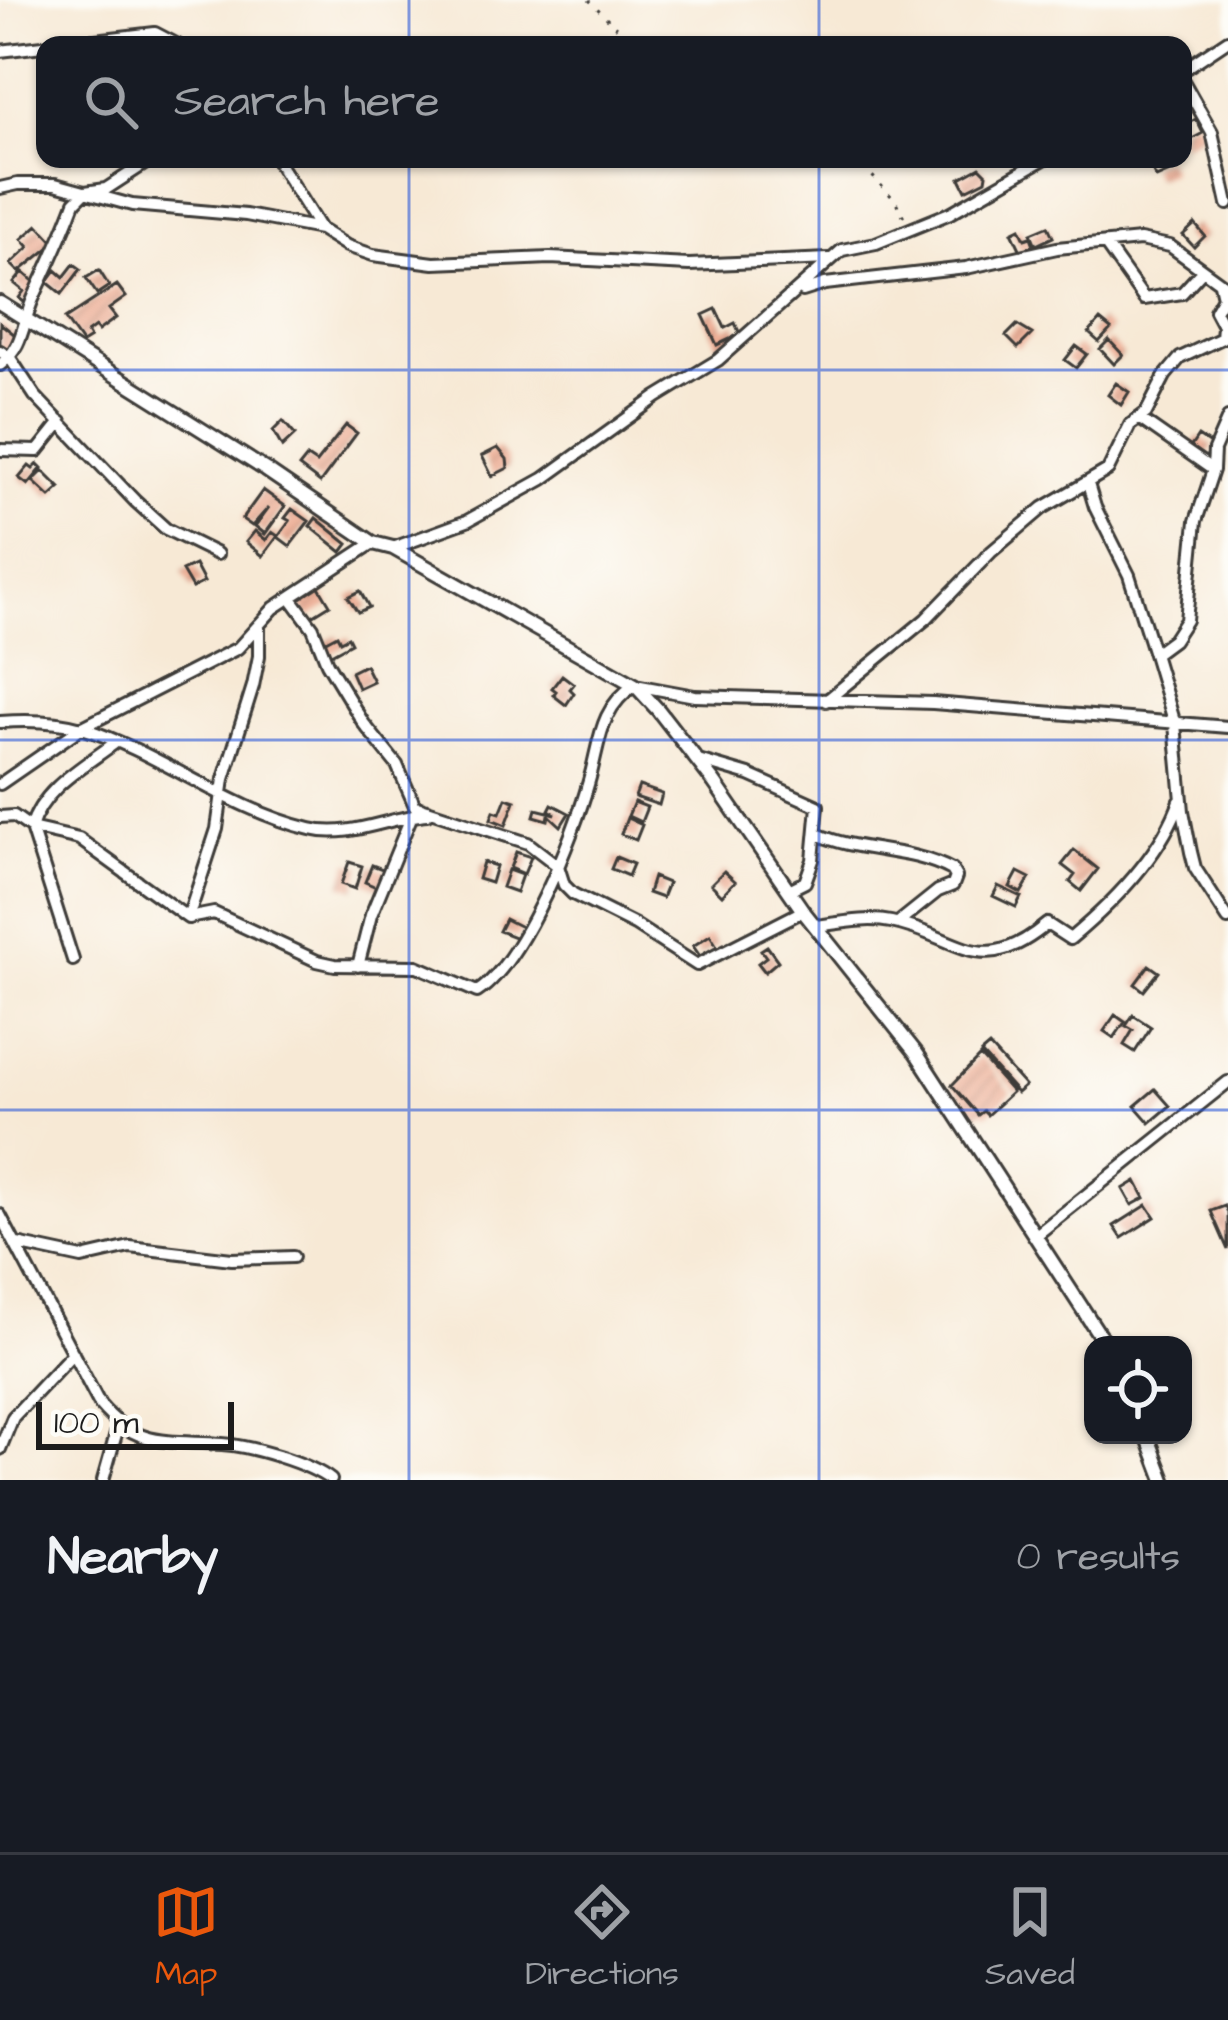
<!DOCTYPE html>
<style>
body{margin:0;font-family:"Architects Daughter",sans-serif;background:#20242c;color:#f1f3f6}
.controls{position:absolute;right:36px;bottom:36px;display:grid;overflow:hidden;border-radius:24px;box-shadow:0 3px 9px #0004}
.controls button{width:108px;height:108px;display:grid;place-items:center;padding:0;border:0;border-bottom:3px solid #363941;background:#171b24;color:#f1f3f6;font:60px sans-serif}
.scale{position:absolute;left:36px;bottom:30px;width:198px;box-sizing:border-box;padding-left:12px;border:6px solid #1c1c1c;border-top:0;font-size:33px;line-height:42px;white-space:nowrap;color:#1c1c1c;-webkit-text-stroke:9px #fdfcf7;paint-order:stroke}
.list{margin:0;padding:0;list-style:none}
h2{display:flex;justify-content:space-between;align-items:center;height:156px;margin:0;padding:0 48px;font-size:51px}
h2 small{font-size:39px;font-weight:400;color:#9ea1a6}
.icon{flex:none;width:66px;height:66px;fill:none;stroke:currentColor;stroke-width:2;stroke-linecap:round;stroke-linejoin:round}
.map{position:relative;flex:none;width:1228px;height:1480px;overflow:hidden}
.search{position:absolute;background:#171b24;box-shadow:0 3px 9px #0004;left:36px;right:36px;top:36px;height:132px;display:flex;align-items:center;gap:30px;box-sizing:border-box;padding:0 42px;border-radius:24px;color:#9ea1a6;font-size:45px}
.sheet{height:372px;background:#171b24}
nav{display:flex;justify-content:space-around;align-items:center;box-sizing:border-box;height:168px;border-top:3px solid #363941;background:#171b24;font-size:33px;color:#9ea1a6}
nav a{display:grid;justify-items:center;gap:6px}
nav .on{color:#ea580c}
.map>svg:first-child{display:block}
.building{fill:url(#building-hatch)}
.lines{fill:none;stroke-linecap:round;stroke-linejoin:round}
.minor-casing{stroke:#3d3b38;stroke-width:16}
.tertiary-casing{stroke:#3d3b38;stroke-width:18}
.path{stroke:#3d3b38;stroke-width:3;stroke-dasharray:3 9;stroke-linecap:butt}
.minor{stroke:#fff;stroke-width:10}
.tertiary{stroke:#fff;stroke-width:12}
.grid{fill:none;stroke:#1d4ed8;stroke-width:3;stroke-opacity:0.55}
</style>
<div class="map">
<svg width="1228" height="1480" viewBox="0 0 1228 1480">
<defs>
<pattern id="building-hatch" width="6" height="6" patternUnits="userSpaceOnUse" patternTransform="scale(3)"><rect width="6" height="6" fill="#edae95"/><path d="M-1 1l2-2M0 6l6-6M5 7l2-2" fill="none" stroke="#cb9580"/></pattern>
</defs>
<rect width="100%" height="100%" fill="#fdfcf7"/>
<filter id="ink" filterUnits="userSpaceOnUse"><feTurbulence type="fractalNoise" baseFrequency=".00833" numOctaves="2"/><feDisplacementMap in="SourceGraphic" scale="24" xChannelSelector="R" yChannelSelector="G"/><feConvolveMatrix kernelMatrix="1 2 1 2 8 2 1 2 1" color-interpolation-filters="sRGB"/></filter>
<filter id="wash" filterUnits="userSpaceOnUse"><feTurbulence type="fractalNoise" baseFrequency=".004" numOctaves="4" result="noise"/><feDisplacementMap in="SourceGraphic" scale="48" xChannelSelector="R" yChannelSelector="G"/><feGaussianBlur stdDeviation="2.7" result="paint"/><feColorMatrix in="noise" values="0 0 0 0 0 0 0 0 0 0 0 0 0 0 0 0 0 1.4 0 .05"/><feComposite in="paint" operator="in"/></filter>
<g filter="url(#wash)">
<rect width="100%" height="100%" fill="#f7e9d5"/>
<g id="blocks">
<path class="building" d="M1196 119 1203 133 1183 144V126Z
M1166 159 1172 171 1156 178 1150 166Z
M980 167 987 174 986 180 966 190 960 178Z
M1195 224 1205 236 1194 247 1183 235Z
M38 225 55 243 19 272 11 264 29 247 22 239Z
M1048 226 1053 237 1036 245 1031 233Z
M1020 228 1025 239 1031 237 1034 245 1021 251 1012 232Z
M74 264 81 269 62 294 47 282 56 270 64 277Z
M99 270 109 286 97 294 86 278Z
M23 272 37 284 25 303 19 298 24 291 14 283Z
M117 285 126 297 109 309 116 318 98 331 95 327 87 333 90 338 82 343 65 319Z
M716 309 725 328 735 323 740 334 717 345 703 315Z
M1100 320 1111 329 1099 342 1089 333Z
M0 323 19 338 7 354 0 348Z
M1017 325 1032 334 1018 348 1006 336Z
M1109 340 1123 355 1114 364 1100 349Z
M1076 346 1087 354 1076 368 1065 360Z
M1116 383 1129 392 1121 405 1108 395Z
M283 421 295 435 282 447 273 431Z
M346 425 357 433 320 483 299 467 307 457 316 463Z
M1198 436 1213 446 1205 458 1190 448Z
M498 448 507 459 508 468 492 476 482 456Z
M38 464 42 468 28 485 19 478 29 466 33 469Z
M43 471 60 488 50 497 33 481Z
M263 490 285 506 265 534 255 526 269 507 252 526 242 519Z
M292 509 309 521 290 546 278 537 290 521 285 518Z
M316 518 348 544 342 552 310 526Z
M255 531 266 540 272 532 278 536 263 556 246 542Z
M195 565 204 582 192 588 182 571Z
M318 585 330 605 309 618 296 599Z
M360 591 369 607 358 612 348 597Z
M337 635 340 641 348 637 351 643 329 655 322 643Z
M365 665 373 681 358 688 351 672Z
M562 675 574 684 570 689 574 693 566 705 553 695 556 691 552 688Z
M639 786 662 794 659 805 635 797Z
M506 798 515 801 506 825 491 819 494 811 500 813Z
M634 802 647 807 641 822 628 816Z
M552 804 569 813 561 826 549 815 548 820 534 816 536 809 556 814 549 810Z
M627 818 642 825 636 840 621 834Z
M1074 850 1098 869 1081 891 1070 882 1075 875 1062 865Z
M516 852 531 857 524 874 510 868Z
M616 857 633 864 628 876 611 869Z
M349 862 362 866 355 889 341 884Z
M483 862 496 866 491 883 478 879Z
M372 865 388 871 381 889 365 882Z
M508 870 522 875 516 892 502 887Z
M724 871 735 881 722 895 711 884Z
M1018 872 1030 878 1021 893 1010 887Z
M653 877 668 883 662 898 648 893Z
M998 886 1021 897 1016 907 993 896Z
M505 919 523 928 517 938 499 931Z
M710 935 717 946 700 956 693 946Z
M767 946 778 961 765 972 758 963 766 957 761 950Z
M1149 965 1159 972 1144 991 1135 984Z
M1115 1015 1125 1022 1114 1038 1104 1031Z
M1133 1015 1151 1027 1135 1052 1124 1045 1133 1030 1126 1026Z
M989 1046 1025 1086 1017 1093 981 1053Z
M980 1056 1012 1092 987 1115 983 1111 978 1115 952 1085Z
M1155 1089 1170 1106 1150 1123 1135 1106Z
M1136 1181 1145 1198 1132 1205 1123 1189Z
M1147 1205 1155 1217 1122 1238 1114 1226Z
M1225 1206 1228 1213V1250L1211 1211Z"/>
</g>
</g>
<g filter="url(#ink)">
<use href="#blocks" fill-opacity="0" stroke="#3d3b38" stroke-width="3"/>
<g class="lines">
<defs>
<path id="minor" d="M0 51 155 33 178 45
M1183 70 1228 40
M1183 81 1212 132 1228 204
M276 159 320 229
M0 188 18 184H55L132 205 246 215 320 229 347 246 373 255 434 263 550 258 689 265 829 259
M1105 244 1144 299 1182 293 1202 271
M803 291 825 284 966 268 1057 248 1140 240 1170 246 1225 286
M0 351 10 358 35 396 135 501 166 529 217 554
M0 365C24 347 22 324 33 299 48 266 63 235 75 202L85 192 106 189 152 159
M1228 418 1214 450 1213 470 1196 521 1186 620 1173 640 1154 654 1175 724 1183 811 1191 852 1195 868 1228 919
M1140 419 1213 470
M0 450 38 451 61 422
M1088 484 1095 507 1129 575 1154 654
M393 548 467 521 543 479 657 397 718 360 842 250 876 243 950 213 1044 159
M291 598 313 628 327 663 364 724 397 765 415 806 528 843 558 866 564 885 573 894 635 925 697 965 803 911
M826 701 926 619 991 552 1043 508 1108 470 1130 425 1146 413 1165 376 1180 358 1222 338 1223 326 1215 311 1223 297 1220 284
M0 722C28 720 55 720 82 728 161 753 228 809 310 829 349 839 389 817 427 814
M698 760 749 775 818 806 813 860 805 882 791 889
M0 784 81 728 238 648 274 608 373 543
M0 817 14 816 31 828 79 839 188 918 214 913 317 961 335 965 417 966 477 992C524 962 574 835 589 781 600 743 599 708 635 685L695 696 933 703 1228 727
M817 834C859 853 909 847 952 870L956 877 953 885 938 891 898 923
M188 918 217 829 224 779 253 686 259 656V627
M816 926C840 923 867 917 891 922 958 935 979 981 1047 924L1070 939C1113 903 1161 855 1180 801
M73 960 31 828C42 788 85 766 116 742
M358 966 371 915 412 815
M0 1215 100 1405C137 1449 171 1440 222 1444 251 1446 309 1463 331 1480
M1035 1236 1228 1082
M17 1244 82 1258 130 1247 232 1259 293 1257
M0 1449 13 1417 73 1353
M103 1480 118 1427"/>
<path id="tertiary" d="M0 303 266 470 373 543 393 548 635 685 658 710 714 782 803 911 917 1054 1106 1345
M1147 1435 1164 1480"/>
</defs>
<use href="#minor" class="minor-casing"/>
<use href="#tertiary" class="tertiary-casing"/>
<path class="path" d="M589 0 621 32 659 45
M856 159 895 200 904 217"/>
<use href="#minor" class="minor"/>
<use href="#tertiary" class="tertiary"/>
</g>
</g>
<path class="grid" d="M409 0V45M819 0V45M409 159V1480M819 159V1480M0 370H1228M0 740H1228M0 1110H1228"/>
</svg>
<div class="controls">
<button><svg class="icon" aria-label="locate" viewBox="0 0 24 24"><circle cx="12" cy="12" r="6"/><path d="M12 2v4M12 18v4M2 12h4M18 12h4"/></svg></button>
</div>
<div class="scale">100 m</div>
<div class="search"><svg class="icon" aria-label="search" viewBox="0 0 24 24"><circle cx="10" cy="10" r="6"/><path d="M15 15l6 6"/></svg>Search here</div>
</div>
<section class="sheet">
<h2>Nearby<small>0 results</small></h2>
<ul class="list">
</ul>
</section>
<nav>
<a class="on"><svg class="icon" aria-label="map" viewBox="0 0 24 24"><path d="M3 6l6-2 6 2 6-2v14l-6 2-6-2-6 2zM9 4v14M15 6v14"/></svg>Map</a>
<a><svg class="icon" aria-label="directions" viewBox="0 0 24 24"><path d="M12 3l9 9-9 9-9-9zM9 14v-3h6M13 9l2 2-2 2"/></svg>Directions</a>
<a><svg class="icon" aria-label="saved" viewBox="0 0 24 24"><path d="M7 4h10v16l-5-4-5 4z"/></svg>Saved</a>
</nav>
